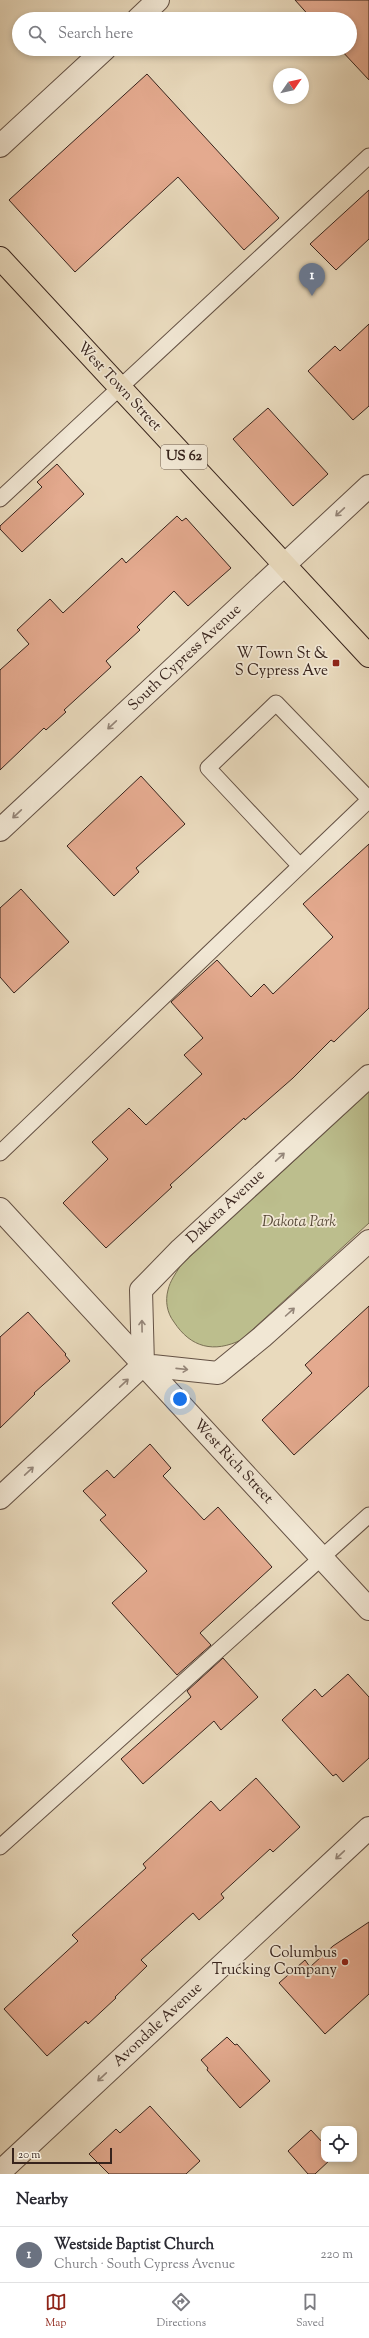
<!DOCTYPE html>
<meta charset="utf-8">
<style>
body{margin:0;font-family:"Sorts Mill Goudy",serif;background:#f2f2f3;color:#2b2b33}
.controls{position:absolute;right:12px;bottom:12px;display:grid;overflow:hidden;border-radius:8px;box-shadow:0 2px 6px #0003}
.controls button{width:36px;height:36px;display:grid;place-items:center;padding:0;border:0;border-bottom:1px solid #e1e1e2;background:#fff;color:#2b2b33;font:20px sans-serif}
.compass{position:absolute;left:273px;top:68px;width:36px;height:36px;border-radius:50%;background:#fff;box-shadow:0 2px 6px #0003;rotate:56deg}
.scale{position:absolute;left:12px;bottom:10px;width:100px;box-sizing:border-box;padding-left:4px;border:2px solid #37231c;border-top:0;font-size:11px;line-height:14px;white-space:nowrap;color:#37231c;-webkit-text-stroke:3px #f1e7d4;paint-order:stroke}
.you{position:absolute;left:180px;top:1399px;width:14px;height:14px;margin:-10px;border:3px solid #fff;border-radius:50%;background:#1a73e8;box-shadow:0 0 0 6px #1a73e833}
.badge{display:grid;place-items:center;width:26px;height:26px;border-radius:50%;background:#8f2418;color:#fff;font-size:13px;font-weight:700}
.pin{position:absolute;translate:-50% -33px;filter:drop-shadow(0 1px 2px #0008)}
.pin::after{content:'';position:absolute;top:21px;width:14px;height:12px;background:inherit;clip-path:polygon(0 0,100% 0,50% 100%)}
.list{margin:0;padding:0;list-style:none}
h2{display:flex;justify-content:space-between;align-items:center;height:52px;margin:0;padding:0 16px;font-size:17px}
h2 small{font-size:13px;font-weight:400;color:#7c7c81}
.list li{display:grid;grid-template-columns:26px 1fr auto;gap:12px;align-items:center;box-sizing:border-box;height:56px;padding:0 16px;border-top:1px solid #e1e1e2}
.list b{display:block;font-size:15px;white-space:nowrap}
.list p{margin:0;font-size:13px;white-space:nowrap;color:#7c7c81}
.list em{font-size:13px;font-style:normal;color:#7c7c81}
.icon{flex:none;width:22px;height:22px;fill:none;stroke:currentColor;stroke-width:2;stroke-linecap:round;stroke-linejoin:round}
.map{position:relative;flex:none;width:369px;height:2174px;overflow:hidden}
.search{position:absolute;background:#fff;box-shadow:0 2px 6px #0003;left:12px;right:12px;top:12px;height:44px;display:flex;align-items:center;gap:10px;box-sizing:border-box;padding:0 14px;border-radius:22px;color:#7c7c81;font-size:15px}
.sheet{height:108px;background:#fff}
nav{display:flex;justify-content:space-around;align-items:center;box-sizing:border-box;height:56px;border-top:1px solid #e1e1e2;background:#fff;font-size:11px;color:#7c7c81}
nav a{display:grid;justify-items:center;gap:2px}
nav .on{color:#8f2418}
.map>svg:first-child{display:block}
.green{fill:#bcbe8d;stroke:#7a7054}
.building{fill:#e4aa8f;stroke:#37231c}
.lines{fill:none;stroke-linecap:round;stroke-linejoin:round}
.service-casing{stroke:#645144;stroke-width:17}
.minor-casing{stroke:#645144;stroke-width:24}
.tertiary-casing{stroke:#645144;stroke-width:24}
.primary-casing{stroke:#37231c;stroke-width:24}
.service{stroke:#f1e7d4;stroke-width:15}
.minor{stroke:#f1e7d4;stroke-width:22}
.tertiary{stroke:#f1e7d4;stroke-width:22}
.primary{stroke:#e9dabd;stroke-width:22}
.oneway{stroke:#948578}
.poi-dot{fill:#8f2418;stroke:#f1e7d4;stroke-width:1.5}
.labels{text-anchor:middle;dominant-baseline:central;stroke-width:3.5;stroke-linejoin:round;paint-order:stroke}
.shield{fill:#f1e7d4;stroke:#6f5e53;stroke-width:1}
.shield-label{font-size:14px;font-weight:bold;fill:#37231c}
.street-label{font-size:15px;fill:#37231c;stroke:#f1e7d4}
.poi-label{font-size:15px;fill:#37231c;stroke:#f1e7d4;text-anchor:end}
.park-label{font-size:15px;font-style:italic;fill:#584a38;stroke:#f1e7d4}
</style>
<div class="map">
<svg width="369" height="2174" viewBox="0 0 369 2174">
<rect width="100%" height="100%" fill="#e9dabd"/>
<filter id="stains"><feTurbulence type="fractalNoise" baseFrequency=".005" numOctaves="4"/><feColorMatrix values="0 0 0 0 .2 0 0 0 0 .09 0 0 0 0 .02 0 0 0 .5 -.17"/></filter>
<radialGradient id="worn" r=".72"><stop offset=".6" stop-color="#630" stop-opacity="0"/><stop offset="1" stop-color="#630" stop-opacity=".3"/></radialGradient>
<path class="green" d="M369 1092V1223L241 1340C214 1353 191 1348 174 1322 167 1313 165 1301 168 1290 170 1281 176 1273 181 1265Z"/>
<path class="building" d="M295 0H369V80L340 49H350V19H312Z
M147 74 279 218 244 250 178 177 75 272 9 200Z
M369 190V239L336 270 310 244Z
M369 324V406L353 420 308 371 335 346 340 351Z
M268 408 328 474 293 506 233 439Z
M57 464 84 494 22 552 0 529V526L42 487 37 482Z
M177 516 182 521 186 518 231 568 188 606 174 591 137 627 140 630 106 661 111 667 64 710 66 712 46 730 44 728 0 770V670L29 644 17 630 50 599 63 613 122 558 126 563Z
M141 776 185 824 136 868 139 872 114 896 67 846Z
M369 844V1008L334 1042 331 1040 293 1078 245 1120 244 1118 170 1185 172 1187 106 1248 63 1203 108 1159 92 1142 129 1108 146 1125 202 1074 184 1055 203 1038 171 1002 217 960 251 997 264 984 273 994 333 937 303 904Z
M21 889 69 942 14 993 0 977V908Z
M369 1306V1386L294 1455 262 1420 312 1373 305 1365Z
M28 1312 66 1354 65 1355 70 1361 34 1393 35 1394 0 1428V1337Z
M150 1444 171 1468 163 1476 204 1520 218 1507 272 1567 200 1633 211 1645 177 1675 112 1603 147 1571 100 1520 106 1515 83 1491 107 1470 114 1478Z
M223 1658 258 1697 221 1730 214 1721 143 1784 121 1759 191 1697 187 1691Z
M348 1674 369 1697V1758L343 1782 336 1774 333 1776 282 1720 315 1689 322 1697Z
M256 1778 300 1827 273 1852 270 1849 221 1894 224 1898 199 1920 193 1913 141 1960 147 1966 115 1997 116 1998 88 2024 86 2021 47 2056 4 2009 78 1941 72 1935 146 1868 143 1864 211 1801 220 1811Z
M369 1922V1994L325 2034 279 1983 305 1960 310 1967 333 1946Z
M227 2037 235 2045 237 2044 270 2081 240 2108 207 2070 208 2068 201 2060Z
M150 2106 200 2161 186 2174H109L89 2154 116 2129 120 2133Z
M311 2130 324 2144V2159H331L315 2174H308L288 2151Z"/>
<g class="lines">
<defs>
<path id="service" d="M0 499 369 156
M299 865 208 768 276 703 369 799
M0 1153 369 800
M0 1847 369 1515"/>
<path id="minor" d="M0 830 369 486
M143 1365 218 1373 262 1337 369 1241
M0 1498 143 1365 141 1290 181 1249 369 1076
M0 2172 369 1828"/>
<path id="tertiary" d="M138 19 158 0
M0 146 105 49
M0 1209 369 1609"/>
<path id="primary" d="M0 258 369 656"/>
</defs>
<use href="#service" class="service-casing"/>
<use href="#minor" class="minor-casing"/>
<use href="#tertiary" class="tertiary-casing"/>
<use href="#primary" class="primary-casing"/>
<use href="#service" class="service"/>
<use href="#minor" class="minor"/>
<use href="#tertiary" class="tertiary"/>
<use href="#primary" class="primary"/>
</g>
<defs><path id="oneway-shaft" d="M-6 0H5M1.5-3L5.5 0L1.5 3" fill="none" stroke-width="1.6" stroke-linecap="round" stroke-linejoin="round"/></defs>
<g class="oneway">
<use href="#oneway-shaft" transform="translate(340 512) rotate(137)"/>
<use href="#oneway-shaft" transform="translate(112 725) rotate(137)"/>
<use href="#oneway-shaft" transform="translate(17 814) rotate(137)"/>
<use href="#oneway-shaft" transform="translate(280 1157) rotate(-43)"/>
<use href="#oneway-shaft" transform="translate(290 1312) rotate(-42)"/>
<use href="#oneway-shaft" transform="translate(142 1326) rotate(-91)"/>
<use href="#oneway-shaft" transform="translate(182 1369) rotate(6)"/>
<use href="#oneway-shaft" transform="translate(124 1383) rotate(-43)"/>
<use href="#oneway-shaft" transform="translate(29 1471) rotate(-43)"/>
<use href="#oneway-shaft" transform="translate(340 1855) rotate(137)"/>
<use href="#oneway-shaft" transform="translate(102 2077) rotate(137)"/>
</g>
<g class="poi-dot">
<rect x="332" y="659" width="8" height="8" rx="2"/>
<circle cx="345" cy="1962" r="4"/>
</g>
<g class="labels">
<rect class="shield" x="161" y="445" width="46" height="24" rx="3"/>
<g class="shield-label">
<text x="184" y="457">US 62</text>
</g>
<g class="street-label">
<text transform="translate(119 387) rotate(47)">West Town Street</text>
<text transform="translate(185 658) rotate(-43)">South Cypress Avenue</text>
<text transform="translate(226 1207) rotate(-43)">Dakota Avenue</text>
<text transform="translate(233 1462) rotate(47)">West Rich Street</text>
<text transform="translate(158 2025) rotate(-43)">Avondale Avenue</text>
</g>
<g class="poi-label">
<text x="328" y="654">W Town St &amp;<tspan x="328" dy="17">S Cypress Ave</tspan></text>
<text x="337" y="1953">Columbus<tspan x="337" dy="17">Trucking Company</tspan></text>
</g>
<g class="park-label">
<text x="299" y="1222">Dakota Park</text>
</g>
</g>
<rect width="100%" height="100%" filter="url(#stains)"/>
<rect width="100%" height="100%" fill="url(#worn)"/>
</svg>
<div class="controls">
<button><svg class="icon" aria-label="locate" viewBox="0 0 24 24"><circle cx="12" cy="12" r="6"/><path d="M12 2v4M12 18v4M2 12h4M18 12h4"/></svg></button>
</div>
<svg class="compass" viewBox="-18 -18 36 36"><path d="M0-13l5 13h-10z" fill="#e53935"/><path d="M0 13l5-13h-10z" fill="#7c7c81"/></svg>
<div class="scale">20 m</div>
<div class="you"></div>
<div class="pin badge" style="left:312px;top:296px;background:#6b7280">1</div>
<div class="search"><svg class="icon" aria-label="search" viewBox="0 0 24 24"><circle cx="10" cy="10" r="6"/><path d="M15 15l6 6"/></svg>Search here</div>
</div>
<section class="sheet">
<h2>Nearby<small></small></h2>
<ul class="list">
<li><span class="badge" style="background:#6b7280">1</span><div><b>Westside Baptist Church</b><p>Church · South Cypress Avenue</p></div><em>220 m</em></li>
</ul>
</section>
<nav>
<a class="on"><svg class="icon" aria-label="map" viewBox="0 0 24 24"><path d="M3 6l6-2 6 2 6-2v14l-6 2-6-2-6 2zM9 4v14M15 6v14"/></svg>Map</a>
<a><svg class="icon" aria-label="directions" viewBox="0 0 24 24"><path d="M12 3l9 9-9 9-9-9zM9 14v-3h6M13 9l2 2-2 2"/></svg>Directions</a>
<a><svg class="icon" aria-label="saved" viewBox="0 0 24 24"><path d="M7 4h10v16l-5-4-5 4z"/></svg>Saved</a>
</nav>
